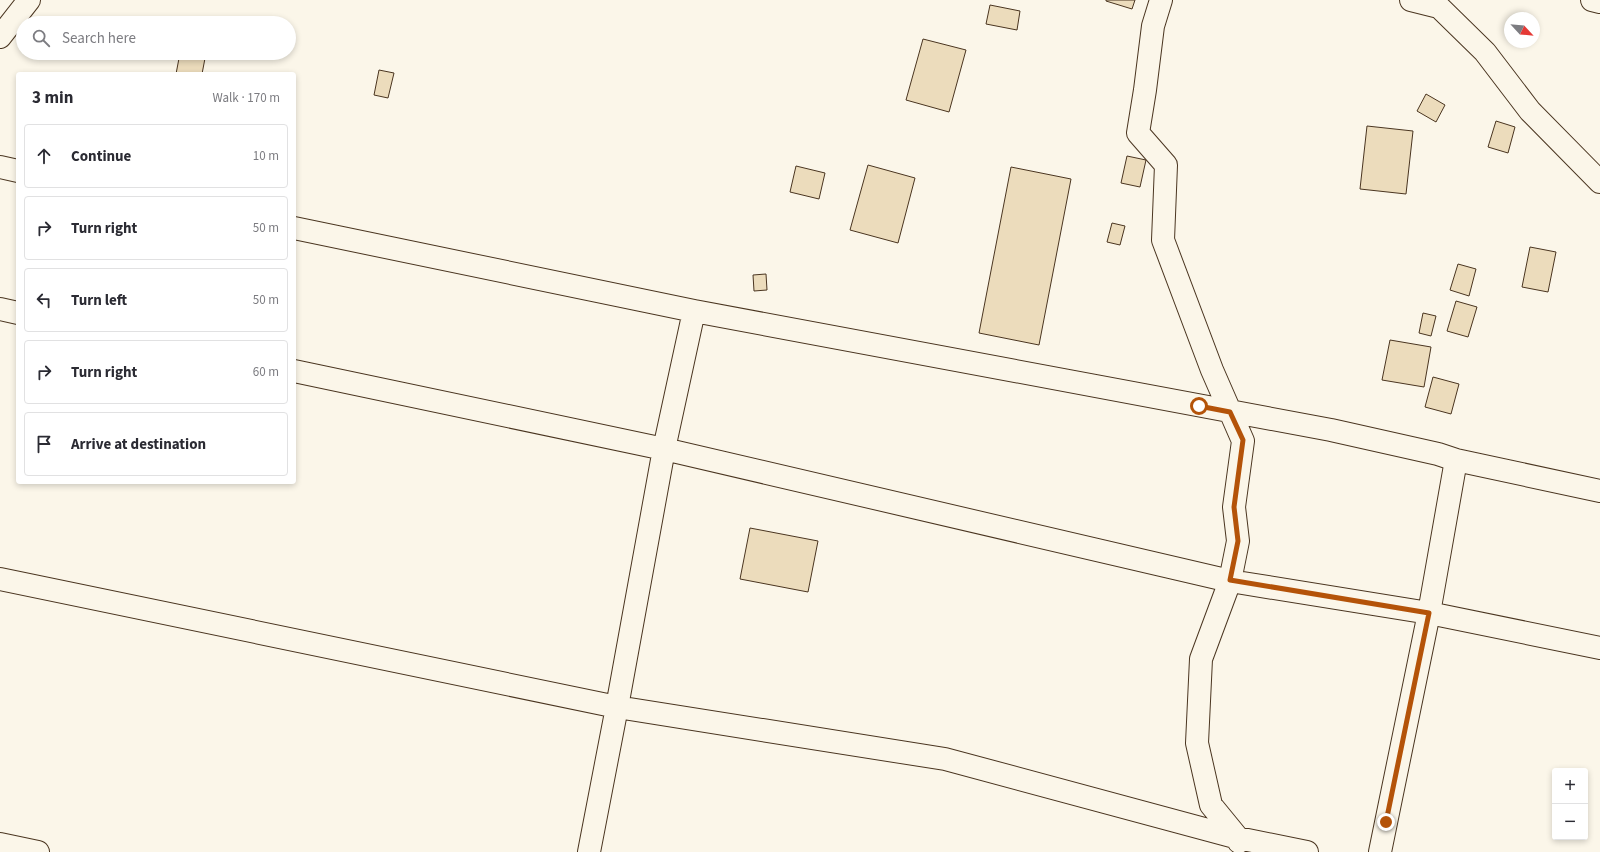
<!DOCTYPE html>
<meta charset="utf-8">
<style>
body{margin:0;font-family:"Source Sans 3",sans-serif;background:#f2f2f3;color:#2b2b33}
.controls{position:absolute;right:12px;bottom:12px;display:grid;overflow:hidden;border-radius:4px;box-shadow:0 2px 6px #0003}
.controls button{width:36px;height:36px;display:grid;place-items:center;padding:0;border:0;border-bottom:1px solid #e1e1e2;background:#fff;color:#2b2b33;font:20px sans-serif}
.compass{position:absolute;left:1504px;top:12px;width:36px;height:36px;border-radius:50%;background:#fff;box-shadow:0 2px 6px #0003;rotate:116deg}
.stop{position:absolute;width:12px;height:12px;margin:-9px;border:3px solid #b45309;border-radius:50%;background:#fff}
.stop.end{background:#b45309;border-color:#fff;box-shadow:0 1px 4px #0008}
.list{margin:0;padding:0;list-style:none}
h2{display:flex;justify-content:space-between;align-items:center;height:52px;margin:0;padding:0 16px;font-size:17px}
h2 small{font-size:13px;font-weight:400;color:#7c7c81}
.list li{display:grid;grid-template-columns:26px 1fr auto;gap:12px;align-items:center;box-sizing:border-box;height:64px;margin:0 8px 8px;padding:0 8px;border:1px solid #e1e1e2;border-radius:4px}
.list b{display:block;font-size:15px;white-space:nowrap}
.list em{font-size:13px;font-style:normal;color:#7c7c81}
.icon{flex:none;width:22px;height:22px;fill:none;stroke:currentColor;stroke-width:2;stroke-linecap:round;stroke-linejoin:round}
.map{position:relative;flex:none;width:1600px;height:852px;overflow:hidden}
.search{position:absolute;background:#fff;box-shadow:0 2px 6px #0003;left:16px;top:16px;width:280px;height:44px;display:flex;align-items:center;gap:10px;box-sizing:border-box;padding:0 14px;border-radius:22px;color:#7c7c81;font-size:15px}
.panel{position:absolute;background:#fff;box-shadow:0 2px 6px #0003;left:16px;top:72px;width:280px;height:412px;border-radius:4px}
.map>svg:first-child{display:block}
.building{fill:#ecdcbc;stroke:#4a3520}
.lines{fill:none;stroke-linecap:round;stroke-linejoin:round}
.street-casing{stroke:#4a3520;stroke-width:24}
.secondary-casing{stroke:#4a3520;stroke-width:24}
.street{stroke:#fbf6e9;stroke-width:22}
.secondary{stroke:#fbf6e9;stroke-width:22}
.route{stroke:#b45309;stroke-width:5}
</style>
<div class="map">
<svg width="1600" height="852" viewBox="0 0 1600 852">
<rect width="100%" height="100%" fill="#fbf6e9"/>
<path class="building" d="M1106 0H1135L1132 9 1106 1Z
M990 5 1020 11 1017 30 986 24Z
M923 39 966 50 949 112 906 100Z
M180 53H206L202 74H176Z
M379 70 394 73 388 98 374 95Z
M1426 94 1445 105 1436 122 1417 111Z
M1496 121 1515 127 1508 153 1488 147Z
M1367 126 1413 131 1406 194 1360 189Z
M1127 156 1146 160 1140 187 1121 183Z
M868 165 915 178 898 243 850 230Z
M796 166 825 173 819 199 790 192Z
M1011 167 1071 179 1039 345 979 333Z
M1112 223 1125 226 1120 245 1107 242Z
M1530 247 1556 252 1548 292 1522 287Z
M1458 264 1476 269 1469 296 1450 290Z
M766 274 767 290 754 291 753 275Z
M1456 301 1477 307 1468 337 1447 331Z
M1423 313 1436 316 1431 336 1419 333Z
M1390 340 1431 347 1424 387 1382 380Z
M1433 377 1459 384 1451 414 1425 407Z
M750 528 818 541 808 592 740 579Z"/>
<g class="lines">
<defs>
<path id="street" d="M1161 0 1153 26 1145 90 1138 133 1166 165 1163 240 1212 370 1243 441 1234 507 1238 541 1230 581 1201 659 1197 743 1211 805 1238 838 1239 842
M1411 0 1439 7 1485 52 1530 111 1600 182
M1592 0 1600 2
M0 167 18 171
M294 228 694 311 1331 430 1438 454 1456 460 1600 491
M0 309 18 313
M294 371 664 449 1230 581 1429 613 1600 648
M0 579 617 707 945 759 1238 838 1307 852
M0 844 38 852
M589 852 617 707 664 449 694 311
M1380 852 1429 613 1456 460"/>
<path id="secondary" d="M0 37 29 0"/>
</defs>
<use href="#street" class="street-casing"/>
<use href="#secondary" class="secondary-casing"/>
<use href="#street" class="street"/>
<use href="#secondary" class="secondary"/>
</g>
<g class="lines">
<path class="route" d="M1199 406 1230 412 1243 440 1234 507 1238 541 1230 580 1429 613 1386 822"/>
</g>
</svg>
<div class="controls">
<button>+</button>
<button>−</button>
</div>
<svg class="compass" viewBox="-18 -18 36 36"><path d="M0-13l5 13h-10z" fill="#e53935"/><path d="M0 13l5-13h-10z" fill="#7c7c81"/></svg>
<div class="stop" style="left:1199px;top:406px"></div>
<div class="stop end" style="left:1386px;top:822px"></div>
<div class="search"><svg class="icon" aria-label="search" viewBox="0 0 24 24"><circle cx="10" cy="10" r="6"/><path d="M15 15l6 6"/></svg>Search here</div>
<section class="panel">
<h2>3 min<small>Walk · 170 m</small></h2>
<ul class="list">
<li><svg class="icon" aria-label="ahead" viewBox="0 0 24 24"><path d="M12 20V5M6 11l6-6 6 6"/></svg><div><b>Continue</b></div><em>10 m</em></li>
<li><svg class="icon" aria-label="right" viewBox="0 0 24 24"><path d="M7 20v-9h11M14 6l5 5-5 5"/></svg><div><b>Turn right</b></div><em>50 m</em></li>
<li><svg class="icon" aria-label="left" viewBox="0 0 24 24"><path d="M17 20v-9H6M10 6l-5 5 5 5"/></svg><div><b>Turn left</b></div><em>50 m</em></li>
<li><svg class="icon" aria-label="right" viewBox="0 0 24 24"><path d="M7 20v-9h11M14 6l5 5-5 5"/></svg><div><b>Turn right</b></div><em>60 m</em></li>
<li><svg class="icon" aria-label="arrive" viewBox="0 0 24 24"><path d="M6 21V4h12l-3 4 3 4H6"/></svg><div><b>Arrive at destination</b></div></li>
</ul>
</section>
</div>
